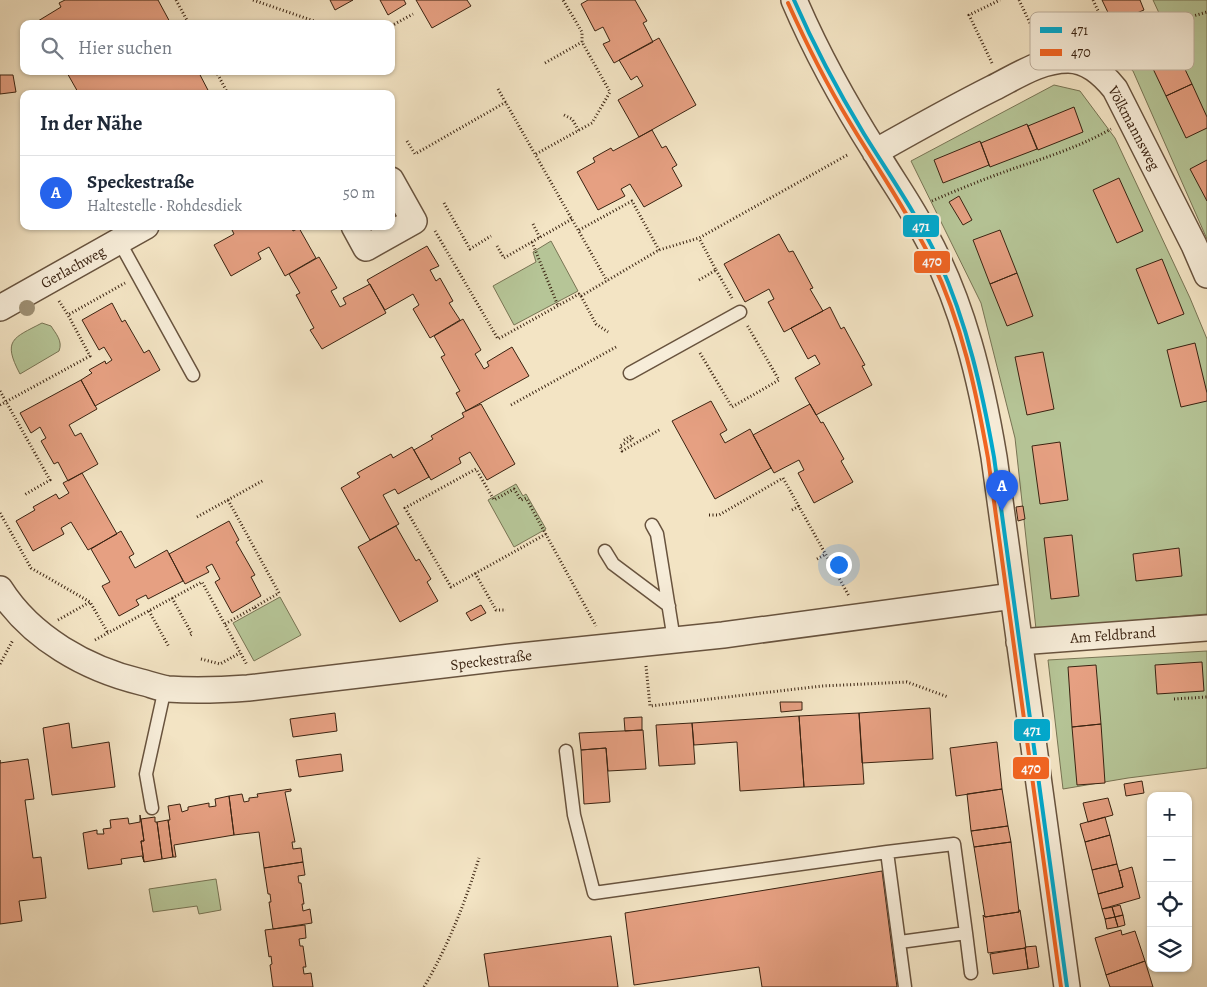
<!DOCTYPE html>
<html lang="de">
<meta charset="utf-8">
<style>
body{margin:0;font-family:Alegreya,serif;background:#f2f2f3;color:#1f2937}
.controls{position:absolute;right:15px;bottom:15px;display:grid;overflow:hidden;border-radius:10px;box-shadow:0 1px 4px #0004}
.controls button{width:45px;height:45px;display:grid;place-items:center;padding:0;border:0;border-bottom:1px solid #e0e1e3;background:#fff;color:#1f2937;font:25px sans-serif}
.you{position:absolute;left:838px;top:564px;width:18px;height:18px;margin:-12px;border:4px solid #fff;border-radius:50%;background:#1a73e8;box-shadow:0 0 0 8px #1a73e833}
.badge{display:grid;place-items:center;width:32px;height:32px;border-radius:50%;background:#2563eb;color:#fff;font-size:16px;font-weight:700}
.pin{position:absolute;translate:-50% -41px;filter:drop-shadow(0 1px 2px #0008)}
.pin::after{content:'';position:absolute;top:26px;width:18px;height:15px;background:inherit;clip-path:polygon(0 0,100% 0,50% 100%)}
.list{margin:0;padding:0;list-style:none}
h2{display:flex;justify-content:space-between;align-items:center;height:65px;margin:0;padding:0 20px;font-size:21px}
h2 small{font-size:16px;font-weight:400;color:#747a83}
.list li{display:grid;grid-template-columns:32px 1fr auto;gap:15px;align-items:center;box-sizing:border-box;height:75px;padding:0 20px;border-top:1px solid #e0e1e3}
.list b{display:block;font-size:19px;white-space:nowrap}
.list p{margin:0;font-size:16px;white-space:nowrap;color:#747a83}
.list em{font-size:16px;font-style:normal;color:#747a83}
.icon{flex:none;width:28px;height:28px;fill:none;stroke:currentColor;stroke-width:2;stroke-linecap:round;stroke-linejoin:round}
.map{position:relative;flex:none;width:1207px;height:987px;overflow:hidden}
.search{position:absolute;background:#fff;box-shadow:0 1px 4px #0004;left:20px;top:20px;width:375px;height:55px;display:flex;align-items:center;gap:12px;box-sizing:border-box;padding:0 18px;border-radius:10px;color:#747a83;font-size:19px}
.panel{position:absolute;background:#fff;box-shadow:0 1px 4px #0004;left:20px;top:90px;width:375px;height:140px;border-radius:10px}
.map>svg:first-child{display:block}
.green{fill:#b6c597;stroke:#787454}
.building{fill:#e6a082;stroke:#3a2311}
.lines{fill:none;stroke-linecap:round;stroke-linejoin:round}
.service-casing{stroke:#68533e;stroke-width:15}
.minor-casing{stroke:#68533e;stroke-width:28}
.path{stroke:#3a2311;stroke-width:3;stroke-dasharray:1 2.5;stroke-linecap:butt}
.service{stroke:#f7edd9;stroke-width:12}
.minor{stroke:#f7edd9;stroke-width:25}
.bus-1-casing{stroke:#f7edd9;stroke-width:8}
.bus-2-casing{stroke:#f7edd9;stroke-width:8}
.bus-1{stroke:#00a9ce;stroke-width:4}
.bus-2{stroke:#f26522;stroke-width:4}
.tree{fill:#9e9074}
.labels{text-anchor:middle;dominant-baseline:central;stroke-width:4;stroke-linejoin:round;paint-order:stroke}
.street-label{font-size:15px;fill:#3a2311;stroke:#f7edd9}
.key{fill:#f7edd9;stroke:#beb09d;stroke-width:1}
.key-label{font-size:14px;fill:#3a2311}
.line-badge{stroke:#f7edd9;stroke-width:2}
.badge-label{font-size:14px;text-anchor:middle;font-weight:bold;fill:#fff}
</style>
<div class="map">
<svg width="1207" height="987" viewBox="0 0 1207 987">
<rect width="100%" height="100%" fill="#f3e4c4"/>
<filter id="stains"><feTurbulence type="fractalNoise" baseFrequency=".004" numOctaves="4"/><feColorMatrix values="0 0 0 0 .2 0 0 0 0 .09 0 0 0 0 .02 0 0 0 .5 -.17"/></filter>
<radialGradient id="worn" r=".72"><stop offset=".6" stop-color="#630" stop-opacity="0"/><stop offset="1" stop-color="#630" stop-opacity=".3"/></radialGradient>
<path class="green" d="M1153 0H1207V239L1133 71 1095 38 1159 13Z
M1054 85 1080 91 1115 138 1190 298 1207 339V614L1036 629 1015 438 981 303 911 161Z
M551 241 578 291 514 325 493 286 536 262 533 252Z
M42 323 51 326C56 334 63 341 59 351L20 374C2 340 13 338 42 323Z
M516 484 523 496 526 494 546 529 514 547 488 500Z
M280 597 301 635 254 661 233 623Z
M1207 651V768L1128 778 1063 789 1048 660Z
M216 879 221 910 199 914 197 906 153 912 149 889Z"/>
<path class="building" d="M65 0H158L171 24H39L38 21 61 7 59 3Z
M330 0H353L335 10Z
M380 0H404L406 4 388 15Z
M416 0H467L471 6 432 28Z
M588 0H635L647 21 643 23 653 42 614 63 603 44 610 41 603 27 595 31 581 4Z
M1102 0H1140L1144 10 1113 23Z
M659 38 696 105 639 137 618 100 643 86 637 76 631 80 619 60Z
M1172 42 1192 84 1166 96 1146 54Z
M66 71H198L210 94H79Z
M0 75H13L16 92 0 94Z
M1192 84 1207 117V128L1186 138 1166 96Z
M1074 107 1083 132 1038 150 1028 126Z
M1027 124 1037 149 990 167 981 143Z
M652 130 662 148 666 146 677 165 672 168 682 186 644 207 630 184 621 189 625 196 598 210 577 172 595 162 593 158 611 148 613 151Z
M980 141 989 165 943 183 934 160Z
M1207 160V201L1190 169Z
M1119 178 1143 231 1117 243 1093 190Z
M959 196 972 220 963 225 949 202Z
M238 226H291L293 231 299 228 316 258 285 276 269 247 258 253 261 259 231 276 214 245 234 234 232 230Z
M1000 230 1017 273 990 284 973 240Z
M779 234 789 252 793 251 813 288 810 289 823 311 784 332 768 302 774 299 769 289 745 302 724 264Z
M427 246 439 266 430 270 436 281 440 278 453 301 449 303 460 320 430 338 413 309 419 305 413 294 385 310 367 280Z
M319 257 337 288 331 291 340 307 346 304 343 298 370 284 386 313 322 349 310 330 314 328 296 295 300 293 289 274Z
M1162 259 1184 314 1158 324 1136 269Z
M1017 273 1033 316 1007 326 990 284Z
M112 303 122 322 125 320 144 353 149 350 160 370 95 406 81 380 92 373 89 370 105 361 106 364 112 360 104 347 99 350 82 320Z
M830 307 841 329 844 327 865 365 862 366 872 385 816 415 795 378 820 364 815 355 808 359 791 328Z
M463 319 481 350 475 354 484 369 489 366 487 362 512 347 529 376 466 411 456 393 460 391 441 357 445 355 434 336Z
M1195 343 1207 393V401L1181 407 1167 350Z
M1043 352 1054 409 1027 415 1015 357Z
M81 380 97 409 69 425 75 436 81 433 98 464 68 481 58 462 54 464 41 441 46 438 40 427 31 433 20 413Z
M711 401 727 430 720 434 725 443 750 429 771 468 715 499 672 421Z
M481 404 515 464 487 480 470 452 459 458 461 463 431 480 414 450 433 439 431 436 464 417 462 413Z
M810 404 821 423 823 422 844 459 841 461 853 482 814 503 798 473 804 470 799 460 774 473 753 435Z
M1060 442 1068 500 1040 504 1032 446Z
M412 447 429 477 398 494 395 489 383 495 399 524 370 540 341 488 360 477 357 473 391 454 393 458Z
M82 473 117 534 88 550 71 522 61 528 64 534 33 551 16 521 35 510 33 507 56 494 59 499 69 493 63 483Z
M1023 506 1025 519 1018 521 1016 507Z
M229 521 239 540 236 542 255 575 251 577 261 596 232 613 215 582 220 579 212 564 206 567 209 572 185 584 169 554Z
M396 526 416 561 419 559 431 579 427 582 438 601 400 622 358 547Z
M121 531 134 554 129 557 135 568 167 550 183 581 148 599 146 595 136 600 139 605 119 616 102 586 110 582 91 549Z
M1072 535 1079 596 1051 599 1044 538Z
M1179 548 1182 576 1136 581 1133 554Z
M481 605 486 613 471 621 466 613Z
M1202 662 1204 691 1157 694 1155 665Z
M1096 665 1101 724 1072 727 1068 667Z
M780 702H802V710L781 712Z
M930 708 933 759 862 763 859 713Z
M335 713 337 731 293 737 290 719Z
M859 713 864 784 804 787 799 716Z
M799 716 804 787 740 791 737 742 694 745 692 723Z
M642 717V730L625 731 624 718Z
M69 723 72 748 109 742 115 787 52 795 43 728Z
M692 723 695 764 659 766 656 725Z
M1101 724 1105 783 1077 785 1072 727Z
M643 730 646 769 608 771 606 748 581 750 579 733Z
M997 742 1002 789 956 796 950 748Z
M606 748 610 802 584 804 581 750Z
M341 754 343 771 299 777 296 760Z
M28 759 34 799 25 800 33 858 41 857 46 898 19 901 22 921 0 924V760V763Z
M1142 781 1144 793 1126 796 1124 784Z
M291 789V791L285 792 295 842H292L293 849 301 848 303 862 264 868 259 832 234 835 229 796 242 794 244 802 249 801V798L258 797 257 794Z
M1002 789 1008 826 971 831 967 794Z
M229 796 234 835 174 845 176 857H173L168 820H170L168 806 180 804 182 812 188 810V807L209 803V807L216 806 215 799Z
M1108 798 1113 815 1088 822 1083 803Z
M140 815 144 841H141L144 862 142 856 121 859 122 864 88 869 83 833 97 830V834H104L103 829 111 828 110 820 128 818 129 824 140 822Z
M155 817V822H157L162 859 144 862 141 841H144L141 819Z
M1105 817 1110 835 1085 842 1080 824Z
M168 820 173 857 162 859 157 822Z
M1008 826 1011 842 974 847 971 831Z
M1110 835 1117 864 1092 870 1085 842Z
M1011 842 1019 912 985 917 974 847Z
M303 862 305 875 298 876 299 883H301L304 904H302L303 911 310 909 312 923 273 929 269 902H271L270 894H268L264 868Z
M1117 864 1123 887 1098 894 1092 870Z
M1132 867 1140 898 1102 909 1098 894 1123 887 1119 871Z
M882 871 897 987H762L759 967 634 985 625 913Z
M1120 905 1123 915 1115 917 1112 907Z
M1112 907 1115 917 1105 919 1102 909Z
M1019 910H1020L1026 948 988 953 983 915 985 917 1019 912Z
M1123 915 1125 925 1118 927 1115 917Z
M1115 917 1118 927 1107 929 1105 919Z
M305 925 306 938 299 939 300 946H303L306 967H303L304 974 311 973 313 987H273L270 965 272 964 271 956 269 957 265 930Z
M1121 930 1122 935 1135 931 1145 961 1106 975 1095 938Z
M611 936 618 987H489L484 954Z
M1036 946 1039 967 1028 969 1025 947Z
M1025 948 1028 969 993 974 990 954Z
M1145 961 1153 987H1110L1106 975Z"/>
<g class="lines">
<defs>
<path id="service" d="M119 241 193 375
M630 373 740 312
M652 525 657 534 674 640
M605 551 613 564 669 606
M566 751 574 815 594 893 887 852 905 987
M152 808 146 774 165 688
M887 852 954 844 966 933 900 942
M966 933 971 973"/>
<path id="minor" d="M794 0C817 54 845 104 876 153 892 180 911 206 925 234 963 303 981 380 994 457L1067 987
M875 152C914 130 953 108 993 88 1017 76 1040 60 1068 60 1088 60 1103 74 1115 89L1194 245 1207 275
M354 226 366 248 414 221 391 180
M0 308 146 226
M0 589C31 638 87 669 141 682 150 684 159 688 168 689 195 691 221 690 248 688L511 657 723 635 1013 596
M1019 642 1207 628"/>
</defs>
<use href="#service" class="service-casing"/>
<use href="#minor" class="minor-casing"/>
<path class="path" d="M176 0 189 24
M253 0 314 21 316 24
M1019 0 1039 42
M1093 0 1116 49
M391 26 413 14
M1109 53 1162 25 1207 12
M545 63 582 42
M992 63 969 15 1000 0
M216 71 228 94
M498 89 607 281
M564 115 572 119 579 131
M407 141 415 154 506 102
M536 154 592 123 610 92 582 42V32L563 0
M932 201C959 189 987 178 1015 168 1048 157 1081 146 1111 129
M444 203 470 249 491 236
M533 224 540 238
M579 230 632 201 659 250
M435 231 498 339 579 294 581 296 659 250 699 238 849 154
M532 242 558 306
M497 246 504 258 572 219
M716 270 732 298
M699 280 716 270 699 238
M581 296 596 324 608 332
M59 301 68 315
M700 353 732 407 779 380 747 325
M0 391 50 480 24 495
M0 405 90 356 68 315 125 283
M511 405 616 347
M624 440 631 436 633 439 620 446 622 451 661 429
M228 500 279 593 255 607
M792 510 799 506
M0 513 31 568 90 602 108 633
M709 515H719L783 478 849 596
M197 517 264 480
M546 534 451 587 405 508 476 469 494 500 514 489 521 500 526 498 596 626
M817 559 826 554
M475 573 496 610H506
M172 598 192 634 189 636
M149 611 169 647
M58 620 90 602
M225 624 255 607 256 610
M95 640 202 582 247 665
M201 659 220 664 240 653
M0 664 13 640
M646 666 650 706 822 686 907 682 948 697
M1174 699 1207 697
M424 987C448 946 465 903 479 858"/>
<use href="#service" class="service"/>
<use href="#minor" class="minor"/>
<defs>
<path id="bus-1" d="M794 0C814 46 838 91 864 134 890 176 918 216 939 261 967 323 982 390 994 457L1067 987"/>
<path id="bus-2" d="M788 3C806 43 826 83 849 121 877 168 908 212 932 261 962 323 976 391 988 458L1061 987"/>
</defs>
<use href="#bus-1" class="bus-1-casing"/>
<use href="#bus-2" class="bus-2-casing"/>
<use href="#bus-1" class="bus-1"/>
<use href="#bus-2" class="bus-2"/>
</g>
<circle class="tree" cx="27" cy="308" r="8"/>
<g class="labels">
<g class="street-label">
<text transform="translate(1134 128) rotate(62)">Völkmannsweg</text>
<text transform="translate(73 267) rotate(-29)">Gerlachweg</text>
<text transform="translate(1113 635) rotate(-4)">Am Feldbrand</text>
<text transform="translate(491 660) rotate(-7)">Speckestraße</text>
</g>
</g>
<rect x="1030" y="12" width="164" height="58" rx="8" class="key"/>
<rect x="1040" y="27" width="22" height="6" fill="#00a9ce"/>
<rect x="1040" y="49" width="22" height="7" fill="#f26522"/>
<g class="key-label">
<text x="1071" y="35">471</text>
<text x="1071" y="57">470</text>
</g>
<g class="line-badge">
<rect x="902" y="214" width="38" height="24" rx="5" fill="#00a9ce"/>
<rect x="913" y="250" width="38" height="24" rx="5" fill="#f26522"/>
<rect x="1013" y="718" width="38" height="24" rx="5" fill="#00a9ce"/>
<rect x="1012" y="756" width="38" height="24" rx="5" fill="#f26522"/>
</g>
<g class="badge-label">
<text x="921" y="231">471</text>
<text x="932" y="266">470</text>
<text x="1032" y="735">471</text>
<text x="1031" y="773">470</text>
</g>
<rect width="100%" height="100%" filter="url(#stains)"/>
<rect width="100%" height="100%" fill="url(#worn)"/>
</svg>
<div class="controls">
<button>+</button>
<button>−</button>
<button><svg class="icon" aria-label="locate" viewBox="0 0 24 24"><circle cx="12" cy="12" r="6"/><path d="M12 2v4M12 18v4M2 12h4M18 12h4"/></svg></button>
<button><svg class="icon" aria-label="layers" viewBox="0 0 24 24"><path d="M12 4l9 5-9 5-9-5zM3 14l9 5 9-5"/></svg></button>
</div>
<div class="you"></div>
<div class="pin badge" style="left:1002px;top:511px">A</div>
<div class="search"><svg class="icon" aria-label="search" viewBox="0 0 24 24"><circle cx="10" cy="10" r="6"/><path d="M15 15l6 6"/></svg>Hier suchen</div>
<section class="panel">
<h2>In der Nähe<small></small></h2>
<ul class="list">
<li><span class="badge">A</span><div><b>Speckestraße</b><p>Haltestelle · Rohdesdiek</p></div><em>50 m</em></li>
</ul>
</section>
</div>
